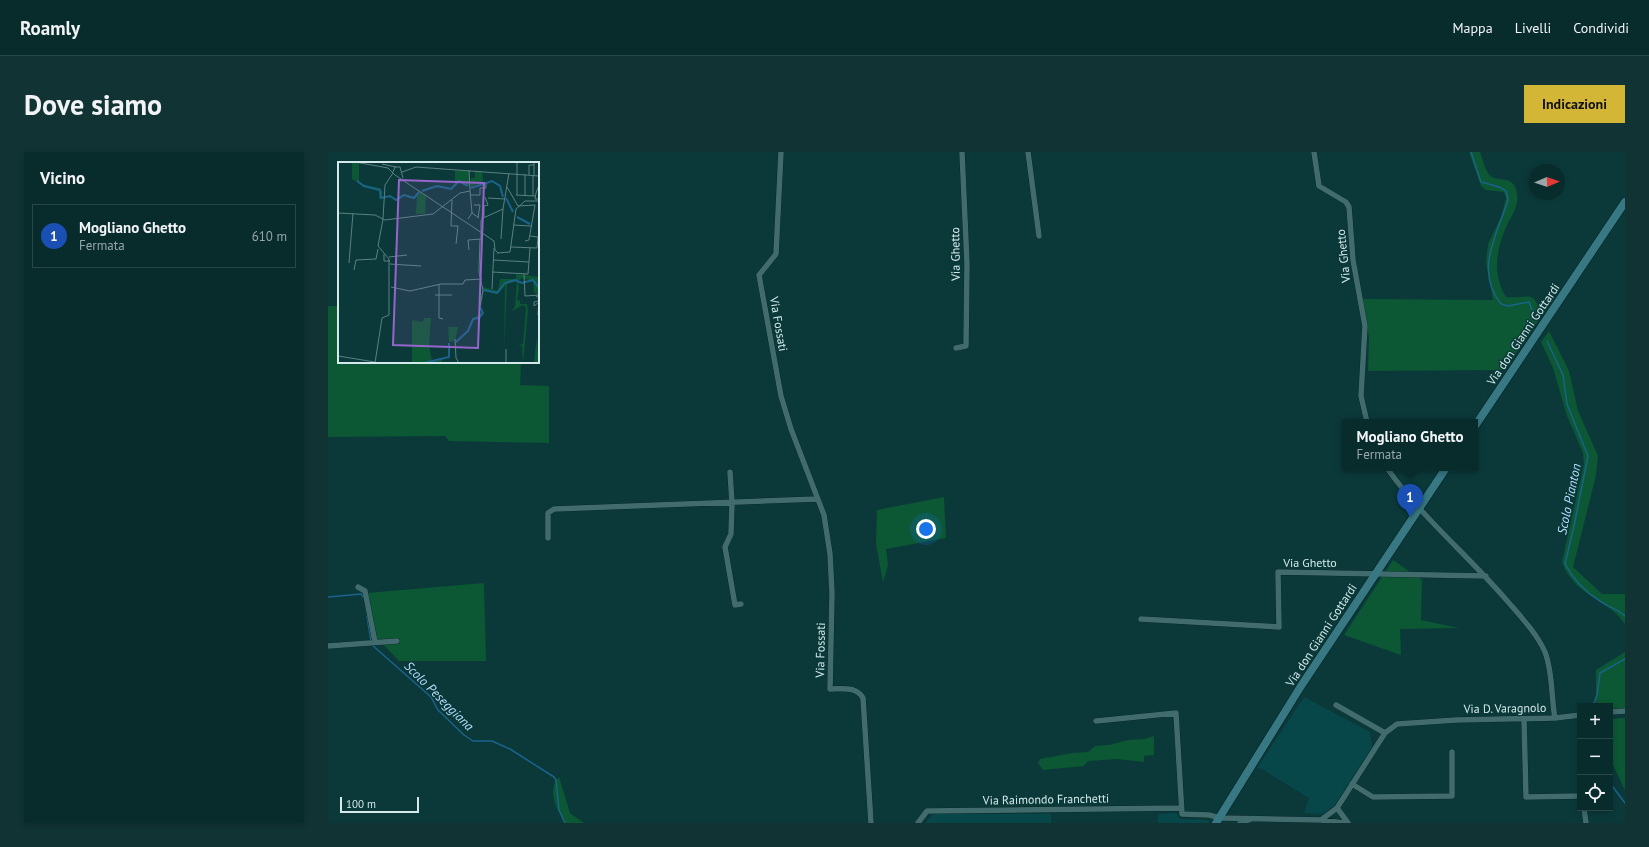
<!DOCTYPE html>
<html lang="it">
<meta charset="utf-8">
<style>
body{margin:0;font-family:"PT Sans",sans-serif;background:#113334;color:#f1f3f6}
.controls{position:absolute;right:12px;bottom:12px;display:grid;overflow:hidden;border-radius:0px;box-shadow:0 2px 6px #0003}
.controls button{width:36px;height:36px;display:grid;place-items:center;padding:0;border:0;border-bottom:1px solid #294748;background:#082b2c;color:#f1f3f6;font:20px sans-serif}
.compass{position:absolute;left:1201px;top:12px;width:36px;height:36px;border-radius:50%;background:#082b2c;box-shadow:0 2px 6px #0003;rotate:88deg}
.scale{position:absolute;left:12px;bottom:10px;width:79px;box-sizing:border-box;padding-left:4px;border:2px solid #d4eaea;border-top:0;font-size:11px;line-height:14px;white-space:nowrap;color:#d4eaea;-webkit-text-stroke:3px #0b393a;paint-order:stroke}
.you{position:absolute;left:598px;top:377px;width:14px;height:14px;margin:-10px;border:3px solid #fff;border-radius:50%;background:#1a73e8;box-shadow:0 0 0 6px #1a73e833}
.badge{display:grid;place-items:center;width:26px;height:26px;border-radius:50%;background:#d3b635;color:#fff;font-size:13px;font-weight:700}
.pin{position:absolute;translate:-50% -33px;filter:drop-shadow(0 1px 2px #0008)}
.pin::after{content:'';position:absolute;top:21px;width:14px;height:12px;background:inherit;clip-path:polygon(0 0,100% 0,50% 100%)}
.popup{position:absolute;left:1014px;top:267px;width:136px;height:52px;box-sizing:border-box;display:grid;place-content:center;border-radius:0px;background:#082b2c;filter:drop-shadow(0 1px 3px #0005);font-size:13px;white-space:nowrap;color:#98a7a9}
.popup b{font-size:15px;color:#f1f3f6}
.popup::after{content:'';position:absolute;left:50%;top:100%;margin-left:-8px;border:8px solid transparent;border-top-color:#082b2c}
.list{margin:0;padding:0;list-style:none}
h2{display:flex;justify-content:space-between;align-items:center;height:52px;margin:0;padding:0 16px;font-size:17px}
h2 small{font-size:13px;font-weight:400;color:#98a7a9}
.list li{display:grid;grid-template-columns:26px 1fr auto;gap:12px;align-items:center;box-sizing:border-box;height:64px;margin:0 8px 8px;padding:0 8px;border:1px solid #294748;border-radius:0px}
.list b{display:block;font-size:15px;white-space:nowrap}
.list p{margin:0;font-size:13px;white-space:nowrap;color:#98a7a9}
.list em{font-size:13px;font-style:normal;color:#98a7a9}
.icon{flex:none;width:22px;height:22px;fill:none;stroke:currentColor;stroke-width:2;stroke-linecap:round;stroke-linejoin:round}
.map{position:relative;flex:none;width:1297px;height:671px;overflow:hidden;border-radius:0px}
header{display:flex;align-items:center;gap:24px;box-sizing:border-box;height:56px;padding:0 20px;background:#082b2c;border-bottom:1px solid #294748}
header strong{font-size:19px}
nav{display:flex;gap:22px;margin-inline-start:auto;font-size:14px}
.intro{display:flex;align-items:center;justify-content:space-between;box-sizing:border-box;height:96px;padding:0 24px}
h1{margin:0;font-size:28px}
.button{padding:10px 18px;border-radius:0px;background:#d3b635;color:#111;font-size:14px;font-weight:700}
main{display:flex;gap:24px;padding:0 24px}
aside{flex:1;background:#082b2c;border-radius:0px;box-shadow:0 2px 6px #0003}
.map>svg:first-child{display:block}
.built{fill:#084749}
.green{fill:#0c5734}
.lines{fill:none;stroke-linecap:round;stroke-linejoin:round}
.stream{stroke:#1b638c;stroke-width:1.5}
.street-casing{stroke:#001e20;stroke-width:6}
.secondary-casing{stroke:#001e20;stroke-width:9}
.street{stroke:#416b6c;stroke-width:5.5}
.secondary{stroke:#377882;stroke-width:8}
.labels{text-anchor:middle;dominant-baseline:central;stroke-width:3;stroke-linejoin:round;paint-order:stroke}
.street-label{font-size:12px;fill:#d4eaea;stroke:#0b393a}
.water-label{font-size:13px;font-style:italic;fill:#b5dffc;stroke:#0b393a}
.inset-river{fill:none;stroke:#1b638c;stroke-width:2}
.inset-road{fill:none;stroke:#5b8080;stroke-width:1}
.view{fill:#9665cc;fill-opacity:0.15;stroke:#9665cc;stroke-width:2}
.inset-edge{fill:none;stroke:#d4eaea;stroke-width:2}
</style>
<header>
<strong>Roamly</strong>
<nav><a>Mappa</a><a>Livelli</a><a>Condividi</a></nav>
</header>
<div class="intro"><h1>Dove siamo</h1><a class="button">Indicazioni</a></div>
<main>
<aside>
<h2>Vicino<small></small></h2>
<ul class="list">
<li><span class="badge" style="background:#1a4fb4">1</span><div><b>Mogliano Ghetto</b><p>Fermata</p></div><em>610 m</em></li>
</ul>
</aside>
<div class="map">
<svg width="1297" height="671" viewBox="0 0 1297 671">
<rect width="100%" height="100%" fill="#0b393a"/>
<path class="built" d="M976 545 1042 580 1044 595 1006 654 995 662 976 661 981 646 934 617 929 616Z
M848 661 852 667 882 668 880 671H830V662Z
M608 662H723V671H597L604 663Z"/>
<path class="green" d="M1141 0H1152C1155 7 1157 21 1164 25 1172 30 1187 23 1189 42 1191 52 1185 62 1180 71 1169 94 1163 121 1178 145 1203 147 1204 136 1214 163L1176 218 1040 219 1041 185 1032 147 1165 148 1158 110 1160 92 1173 65 1178 46 1176 40 1158 38 1153 34Z
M0 154H11V210H193L192 233 221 234V291L121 289 117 284 0 285Z
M1221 179 1241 219 1250 259 1270 304 1268 323 1245 415 1274 442H1297V472C1279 446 1247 445 1234 410L1256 312 1255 301 1239 264 1225 216 1213 190Z
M616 345 618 386 558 397 560 413 555 430 548 392 549 358Z
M1065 408 1094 428 1093 468 1131 476 1072 477 1073 503 1016 483Z
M156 431 158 509H71L52 489 47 490 39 441Z
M1297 500V558L1282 560V554H1268V518Z
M1297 566V638L1282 607V567Z
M826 584V603L816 604V610L789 607 760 609 756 614 715 618 710 611 712 607 744 601 760 600 767 594 781 593 800 588 817 587Z
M231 625 242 661 256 671H238C229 660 218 638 231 625Z"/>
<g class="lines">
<path class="stream" d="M1143 0 1153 30C1162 33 1171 33 1178 39L1180 48C1169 83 1146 118 1173 152L1180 154 1201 150 1207 165
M1219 189 1235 223 1239 252 1260 304 1246 374 1237 412C1245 427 1258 440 1272 449 1280 455 1290 457 1297 464
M0 445 33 442 36 446
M39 465 43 489
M44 493 103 545 110 558 136 583 145 589H164L182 597 226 625 228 628 231 658 237 671
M1265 554 1269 543 1272 521 1297 507
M1282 631 1297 651"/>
<defs>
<path id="street" d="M453 0 448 102 431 123 453 244 463 277 496 363 502 402 504 441 502 537C515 537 528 534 535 546L543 671
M700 0 711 84
M986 0 991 34 1018 50 1021 55 1025 108 1037 174 1033 244 1039 270
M628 196 638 194 639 112 634 0
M1059 316C1094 366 1142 405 1181 451 1194 466 1209 482 1217 500 1225 521 1223 545 1227 566L1252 563
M402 320 404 351 403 382 397 395 407 453 413 452
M220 386V361L226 357 489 347
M30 435 37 439 47 490
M813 467 951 475 950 420 1158 424
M0 494 69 489
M1282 560 1297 559
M1196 567 1198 645 1252 644
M768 569 848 561 854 662 881 663 892 666 993 668 1009 656 1057 581 1008 553
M1057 581 1069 572 1128 568 1227 566
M1252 611V615
M1024 632 1045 645 1124 644V600
M1009 656 1020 671
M1256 656 1258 671
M993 668 1016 671
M590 671 599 659 853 656
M912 671 923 667"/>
<path id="secondary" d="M1147 274 1297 50
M888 671 973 534 1118 316"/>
</defs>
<use href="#street" class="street-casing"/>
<use href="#secondary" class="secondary-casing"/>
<use href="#street" class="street"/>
<use href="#secondary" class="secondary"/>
</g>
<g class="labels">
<g class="street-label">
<text transform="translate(627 102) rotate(-91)">Via Ghetto</text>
<text transform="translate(1015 104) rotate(-96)">Via Ghetto</text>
<text transform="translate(451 172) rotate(80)">Via Fossati</text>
<text transform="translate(1195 182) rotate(-56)">Via don Gianni Gottardi</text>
<text x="982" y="410">Via Ghetto</text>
<text transform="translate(993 483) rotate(-57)">Via don Gianni Gottardi</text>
<text transform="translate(492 498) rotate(-89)">Via Fossati</text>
<text transform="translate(1177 556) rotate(-1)">Via D. Varagnolo</text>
<text transform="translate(718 647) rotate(-1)">Via Raimondo Franchetti</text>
</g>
<g class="water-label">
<text transform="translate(1241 347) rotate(-78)">Scolo Pianton</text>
<text transform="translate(111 544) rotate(45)">Scolo Peseggiana</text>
</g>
</g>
<g transform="translate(10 10)">
<rect width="201" height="201" fill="#0b393a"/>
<path d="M14 0 21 1V19L26 23 42 26 45 31 43 34 46 36H41V28L27 25 14 17ZM117 9H131L132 24H126L122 20 113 28 100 25 83 28 99 23 113 26 117 23ZM137 9H144L145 19 133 25V16H137ZM81 29 88 34 87 52H78L79 35 72 36 66 33 64 36 58 38 53 35 47 36 52 33 58 37 65 32 76 35ZM178 112 201 115V133L196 130 195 119 184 116 180 119 181 126 179 139 182 138V142H189L190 148 185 201 184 184 180 183 185 182 188 145 185 143 174 149 177 144 179 119 169 122 166 188 167 123 160 132 146 129 143 146 145 151 141 156 135 157 144 150 141 146 145 125 160 129 162 117H178ZM86 156H93L91 184 94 199 104 197V201H74V158L85 160ZM110 165H120L117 179 111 180ZM199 175 201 201H196L197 191Z" fill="#0c5734"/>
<path class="inset-river" d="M19 19 26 24 42 28 43 36 52 34 58 38 66 33 76 36 81 30M133 26 154 19 162 24 165 35M84 29 99 24 113 27 121 19 130 24M168 36 175 50M179 55 192 62M146 128 159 131 167 121 177 118 184 121 195 118 201 126M118 180 130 169 135 157 141 156 145 151 142 145M86 201 111 195V181M156 201H184"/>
<path class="inset-road" d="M17 0 50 6 57 13 156 79 157 88 160 91M44 2 58 5M55 10 57 5H62L65 16M64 10 78 5 201 14M191 13V3H196M196 13V0M169 25 180 44 197 43 191 78 187 79M132 29 134 51M132 33H142V26H148V21M178 33 197 34M179 33V0M187 34V12M195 34V13M150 36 167 37M200 37H197L198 31 201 23M114 38 113 64H120L118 82M136 43H142L140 56M0 51 37 53 47 58 95 52 122 31 132 29 131 8M146 55V44L150 43 147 35M130 57 134 51 141 56M143 57 165 47 171 11M175 63 193 64M163 77 165 47M173 85 199 86 200 75 192 74M131 88 130 78 143 77V58M159 91 172 90 178 47 187 39H201M46 92V99H52M51 95 69 93M155 98 191 100M11 101 15 51M52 102 83 104M16 108 18 98 38 97 40 87M154 110 190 112 192 86M186 112 187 134 201 133M101 122V156L105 157M53 125 72 129 103 122H125L127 118 144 117M154 127 156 86M97 133H114M198 134 201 136 200 153M200 141 196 144V140L200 139M142 144 145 128 141 110 142 77M117 177 118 196 121 201M0 194 37 200M37 201 44 156 51 153V97L40 84 45 57 47 23 55 11M168 201V187"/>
<path class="view" d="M61 18 146 21 140 186 55 183Z"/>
<rect width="201" height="201" class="inset-edge"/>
</g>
</svg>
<div class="controls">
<button>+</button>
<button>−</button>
<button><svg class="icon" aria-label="locate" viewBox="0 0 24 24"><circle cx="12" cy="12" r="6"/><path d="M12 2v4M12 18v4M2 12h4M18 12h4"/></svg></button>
</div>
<svg class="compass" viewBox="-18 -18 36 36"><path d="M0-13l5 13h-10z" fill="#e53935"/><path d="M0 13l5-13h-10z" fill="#98a7a9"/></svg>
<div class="scale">100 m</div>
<div class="you"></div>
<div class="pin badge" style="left:1082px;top:365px;background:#1a4fb4">1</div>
<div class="popup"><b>Mogliano Ghetto</b>Fermata</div>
</div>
</main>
